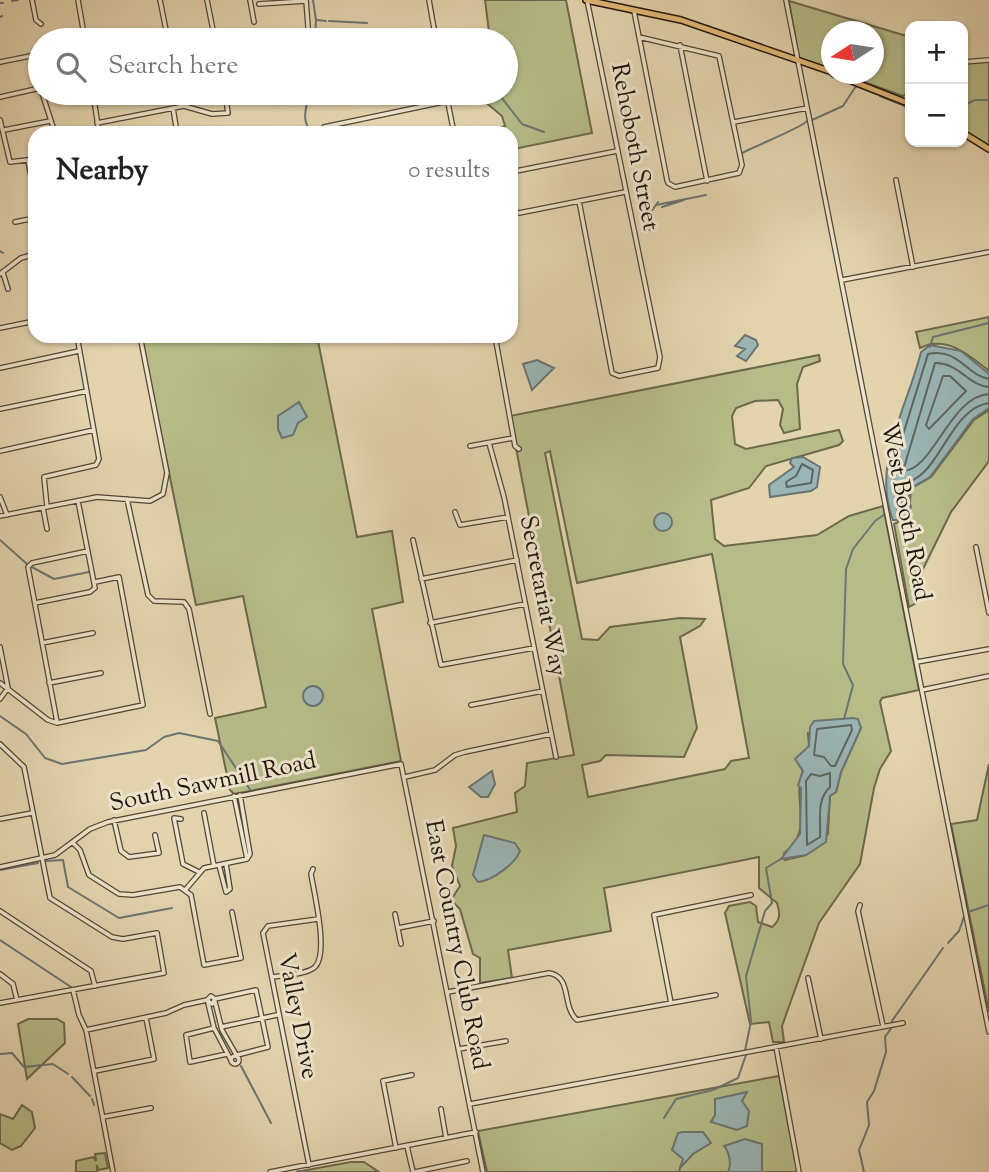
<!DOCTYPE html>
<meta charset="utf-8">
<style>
body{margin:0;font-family:"Sorts Mill Goudy",serif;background:#f6f6f6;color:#222}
.controls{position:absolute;right:21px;top:21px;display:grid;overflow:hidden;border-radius:14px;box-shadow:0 2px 5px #0004}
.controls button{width:63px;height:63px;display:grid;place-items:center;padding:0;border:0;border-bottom:2px solid #e0e0e0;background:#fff;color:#222;font:35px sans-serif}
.compass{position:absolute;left:821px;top:21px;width:63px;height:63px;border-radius:50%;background:#fff;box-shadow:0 2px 5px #0004;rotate:258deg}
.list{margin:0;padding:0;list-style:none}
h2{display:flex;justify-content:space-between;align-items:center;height:91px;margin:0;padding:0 28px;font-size:30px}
h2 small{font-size:23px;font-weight:400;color:#767676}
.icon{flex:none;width:38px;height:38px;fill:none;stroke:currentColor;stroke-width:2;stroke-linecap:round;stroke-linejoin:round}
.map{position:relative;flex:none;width:989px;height:1172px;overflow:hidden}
.search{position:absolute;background:#fff;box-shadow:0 2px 5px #0004;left:28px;top:28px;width:490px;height:77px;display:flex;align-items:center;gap:18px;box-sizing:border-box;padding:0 24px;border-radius:38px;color:#767676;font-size:26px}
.panel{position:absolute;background:#fff;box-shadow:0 2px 5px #0004;left:28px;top:126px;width:490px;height:217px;border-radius:21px}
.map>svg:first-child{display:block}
.green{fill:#b6bc88;stroke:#6c694c;stroke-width:2;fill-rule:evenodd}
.water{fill:#9ab5b5;stroke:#6a7573;stroke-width:2}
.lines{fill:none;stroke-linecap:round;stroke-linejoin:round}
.shore{stroke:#5e6662;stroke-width:2}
.stream{stroke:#6a7573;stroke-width:2}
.minor-casing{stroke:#524637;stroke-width:6}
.major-casing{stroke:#21160f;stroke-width:8}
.minor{stroke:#ede3ca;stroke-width:3.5}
.major{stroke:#e2ba77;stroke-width:5}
.labels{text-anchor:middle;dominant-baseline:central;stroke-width:6;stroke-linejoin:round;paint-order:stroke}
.street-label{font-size:24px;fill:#21160f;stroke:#ede3ca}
</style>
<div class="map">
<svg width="989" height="1172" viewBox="0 0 989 1172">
<rect width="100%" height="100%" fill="#e3d4ae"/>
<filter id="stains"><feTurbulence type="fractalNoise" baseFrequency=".00286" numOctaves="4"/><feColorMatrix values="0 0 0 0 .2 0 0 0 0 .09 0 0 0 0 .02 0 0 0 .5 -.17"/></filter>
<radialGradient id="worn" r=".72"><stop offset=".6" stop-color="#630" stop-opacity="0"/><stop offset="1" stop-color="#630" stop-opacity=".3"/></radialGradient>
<path class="green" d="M485 0H566L592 133 514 149 511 146V133H487L505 126 502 116 478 96 479 93H506V40H490Z
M789 1 910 37V92L903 96 842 74H874V32H832L831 70 799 58Z
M974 61 989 62V146L963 131V64Z
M989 317V371C969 355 947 335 920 348L916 332Z
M161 336H317L357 537 392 531 403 602 372 609 401 761 234 794 230 790 215 718 266 707 243 596 196 605 142 340Z
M819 355 820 361 803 367 797 384 800 429 784 433 780 425 783 409 778 400 755 401 736 408 732 416 735 444 746 449 839 430 843 441 839 445 766 466 749 488 711 500 715 539 724 546 817 535 849 516 883 506 919 690 882 698 880 702 891 751 880 769 874 788 860 864 819 923 782 1026 784 1042H773L769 1022 750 1024 725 913 729 906 750 902 756 906 758 922 772 927C781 920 780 913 777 903L759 888V857L604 888 611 931 508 950 512 978 480 983V958L473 954 460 909 451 900 460 886 452 866 456 846 453 828 517 812 515 793 525 786 527 763 574 755 510 416ZM550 451 577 583 712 554 749 758 731 761 725 769 588 797 582 765 600 761 606 755 684 757 697 728 680 637 700 626 705 619 680 618 610 627 598 640 582 639 545 453ZM861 728 841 772 836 792 830 796 828 834 806 855 785 860 784 853C815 832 791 799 803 771L799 765 809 746 808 733Z
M989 410V461L951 512 923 569 916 603 909 607 894 524C918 513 906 506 912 488L931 477 974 420Z
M989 764V1012L951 824 977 820Z
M57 1019 64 1023 65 1043 27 1079 18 1024 28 1019Z
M779 1076 798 1172H487L478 1131Z
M22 1105 32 1112 35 1128 21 1146 12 1150 0 1143V1114L13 1119Z
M105 1153 108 1168 98 1170 97 1165V1172H76V1161L93 1157 96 1161 95 1154Z
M351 1162H364L379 1172H296Z"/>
<path class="water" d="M745 335 756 340 758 345 746 361 737 356 745 349 735 346Z
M930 345 961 351 989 374V408L973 419 930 477 911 488 908 498 911 507 904 520H893C871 464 908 406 921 352Z
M537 360 554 368 532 390 523 364Z
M299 402 307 417 298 423 293 435 282 438 278 429V416Z
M803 457 820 467 817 487 811 491 770 497 769 485 794 467 790 463 792 458Z
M654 522a9 9 0 1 1 18 0a9 9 0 1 1-18 0Z
M303 696a10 10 0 1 1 20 0a10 10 0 1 1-20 0Z
M853 718 858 719 861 728 841 772 836 792 830 796 826 842 806 855 781 859 800 834 801 788 798 785 803 771 795 759 809 746 810 727 814 721Z
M492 771 495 784 488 797H481L469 787Z
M484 835 515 843 520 851C516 863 492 881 478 882L473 875Z
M747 1092 742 1101 749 1111 747 1126 737 1130 711 1122 715 1115V1099Z
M683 1132H703L711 1143 693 1154 680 1168 683 1159 672 1150 678 1133Z
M745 1139 762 1144V1172H728C732 1165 729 1151 724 1146Z"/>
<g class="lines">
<path class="shore" d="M943 376H950L966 391 929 429 926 425Z
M989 379C967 376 958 347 928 354L893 467 897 509 904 506 900 499C907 478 911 485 925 471 944 452 958 407 989 403
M989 387C969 386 958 362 935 363L903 471C933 471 950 396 989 394
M802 464 813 470 811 483 787 487 786 482 796 476Z
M851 725 852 730 835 766H831L824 757 814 755 817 729Z
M830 773V787C816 800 821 820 820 837L807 845 806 781 811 774 820 776Z"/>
<path class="stream" d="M313 0 316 20 315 40
M12 1 18 0
M0 3H3
M0 17 2 16
M317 20 326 21
M329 21 367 23
M431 31 433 40
M310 93C306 107 300 122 313 133
M498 93 522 124 544 132
M880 96 910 108
M963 106 975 100H989
M812 120 843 106 856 86 877 94
M742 153C755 146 803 127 807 121
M656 205 706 195
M662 207 684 200
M649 230 653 228 651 212 658 202
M0 251 3 253
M930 347 933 337 989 323
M0 540 27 564
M30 566 54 579 89 572
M0 716 26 734 45 758 62 764 146 750 164 737 179 733 218 741 251 791
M844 719 853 685 843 664 846 569 853 549 875 521 885 514
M46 861 63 860 68 887 119 918 172 908
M0 870 38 863
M968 912 989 905
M0 940 71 987
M948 943 959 931 964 917
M892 1021 943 948
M745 1051 751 1021 746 976 765 911 772 903 766 868 781 859
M0 1054 12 1053 24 1067 53 1064 68 1074
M241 1066 271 1123
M72 1077 90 1096
M92 1099 94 1105
M664 1118 676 1099 713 1090 738 1078 746 1055
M298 1171V1172
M299 1172H306
M679 1172 680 1168
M864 1172 859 1150 869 1125 867 1102 874 1091 886 1052 885 1037 892 1027"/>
<defs>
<path id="minor" d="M32 0 36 20 41 24
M78 0 85 40
M160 0 168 40
M207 0 215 40
M250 0 254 22
M306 0 309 40
M429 0 436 40
M786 0 989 1032
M259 4 306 1
M634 11 667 180 668 183 675 187 739 173 742 165 719 56 639 37
M479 40H481
M680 45 707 181
M35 56 40 84
M0 62 40 54
M963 62 989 60
M42 93 55 133
M93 93 99 133
M446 93 454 133
M0 97 40 88
M261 101 301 93
M173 108 177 133
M0 120 10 162 35 159
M734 122 807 108
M97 123 184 106 212 114 228 113 225 93
M324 127 448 101
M4 130 50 121
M28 161 35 196
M511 172 617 151
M896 180 913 267
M579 201 612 373 619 376 658 368 660 357 587 0
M511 207 514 212 519 213 625 192
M15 222 35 218
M3 273 8 289
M0 274 21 258 35 254
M842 280 989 252
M0 328 35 321
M495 336 515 446 519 449
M0 368 79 351
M0 409 87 391
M489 443 504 497 556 757
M470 446 513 438
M0 451 94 430
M0 497 7 515
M127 499 148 595 154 601 184 602 189 609 210 714
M47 507 44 477 96 465 99 459 77 336
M43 508 47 529
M455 512 460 525 508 517
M0 516 97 497 150 501 163 494 167 473 140 336
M413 540 441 665 534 648
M976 547 989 613
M421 579 517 560
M35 603 90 592 95 588 78 501
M430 623 525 604
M42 643 93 633
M0 647 8 688 0 699
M917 662 989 649
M0 683 48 720 57 723 143 705 119 577 95 582
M49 683 101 673
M922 690 989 676
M471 705 543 691
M57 722 28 567 32 563 88 551
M0 744 24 767 50 898 112 937 123 939 157 933 164 973 0 1003
M405 777 435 770 455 755 465 752 551 734
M234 796 247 859 250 854 240 795
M204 813 214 866
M0 819 32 813
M181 819 174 818 183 864 199 872
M114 820 121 851 129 857 159 853 155 835
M73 843 80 850 89 875 119 894 133 895 180 887 191 895 204 965 241 958 232 912
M219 865 226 892 230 889 226 864
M0 867 55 855 90 829 108 822 401 764 483 1172
M186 889 204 868 247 859
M860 905 858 911 883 1026
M0 911 91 971 95 986
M395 914 401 944
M398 928 434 921
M0 974 13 984 17 1000
M272 977C283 975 306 975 315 967 329 953 314 893 311 874L313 869
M808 978 821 1039
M73 990 79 1015 86 1030 113 1172
M448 992 549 973C573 977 561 1006 577 1020L716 995
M215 999 212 1004 207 1000 211 996 215 999 256 990 268 1047 237 1055
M215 1002 222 1030 238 1058
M208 1003 214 1028 232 1062
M671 1003 654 915 751 895
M221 1027 277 1015
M214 1028 186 1035 190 1062 227 1054
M86 1030 166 1013 184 1005 207 1000
M776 1047 799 1172
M459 1049 506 1041
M231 1060a4 4 0 1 1 8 0a4 4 0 1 1-8 0Z
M95 1071 154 1059 146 1018
M470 1104 903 1023
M441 1109 446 1138
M103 1117 151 1108
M407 1146 413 1172
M396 1148 383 1081 412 1075
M309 1165 263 933 268 926 318 919
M270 1172 476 1132
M415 1172 467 1161"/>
<path id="major" d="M586 0 681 20 832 72
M834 74 910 104
M963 133 989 149"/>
</defs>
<use href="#minor" class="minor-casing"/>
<use href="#major" class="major-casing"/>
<use href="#minor" class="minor"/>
<use href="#major" class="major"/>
</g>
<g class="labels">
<g class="street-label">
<text transform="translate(634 147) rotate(79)">Rehoboth Street</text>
<text transform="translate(905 512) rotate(79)">West Booth Road</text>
<text transform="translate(542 596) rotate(79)">Secretariat Way</text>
<text transform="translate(213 783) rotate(-12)">South Sawmill Road</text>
<text transform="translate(456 945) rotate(79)">East Country Club Road</text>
<text transform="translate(297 1016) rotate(79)">Valley Drive</text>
</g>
</g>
<rect width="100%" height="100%" filter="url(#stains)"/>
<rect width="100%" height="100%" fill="url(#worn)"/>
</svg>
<div class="controls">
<button>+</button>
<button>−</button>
</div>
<svg class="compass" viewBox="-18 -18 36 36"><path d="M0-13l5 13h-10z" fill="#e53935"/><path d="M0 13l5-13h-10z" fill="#767676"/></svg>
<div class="search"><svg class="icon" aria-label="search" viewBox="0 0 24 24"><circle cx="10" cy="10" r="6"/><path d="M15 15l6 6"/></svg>Search here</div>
<section class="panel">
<h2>Nearby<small>0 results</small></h2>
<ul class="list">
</ul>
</section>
</div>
